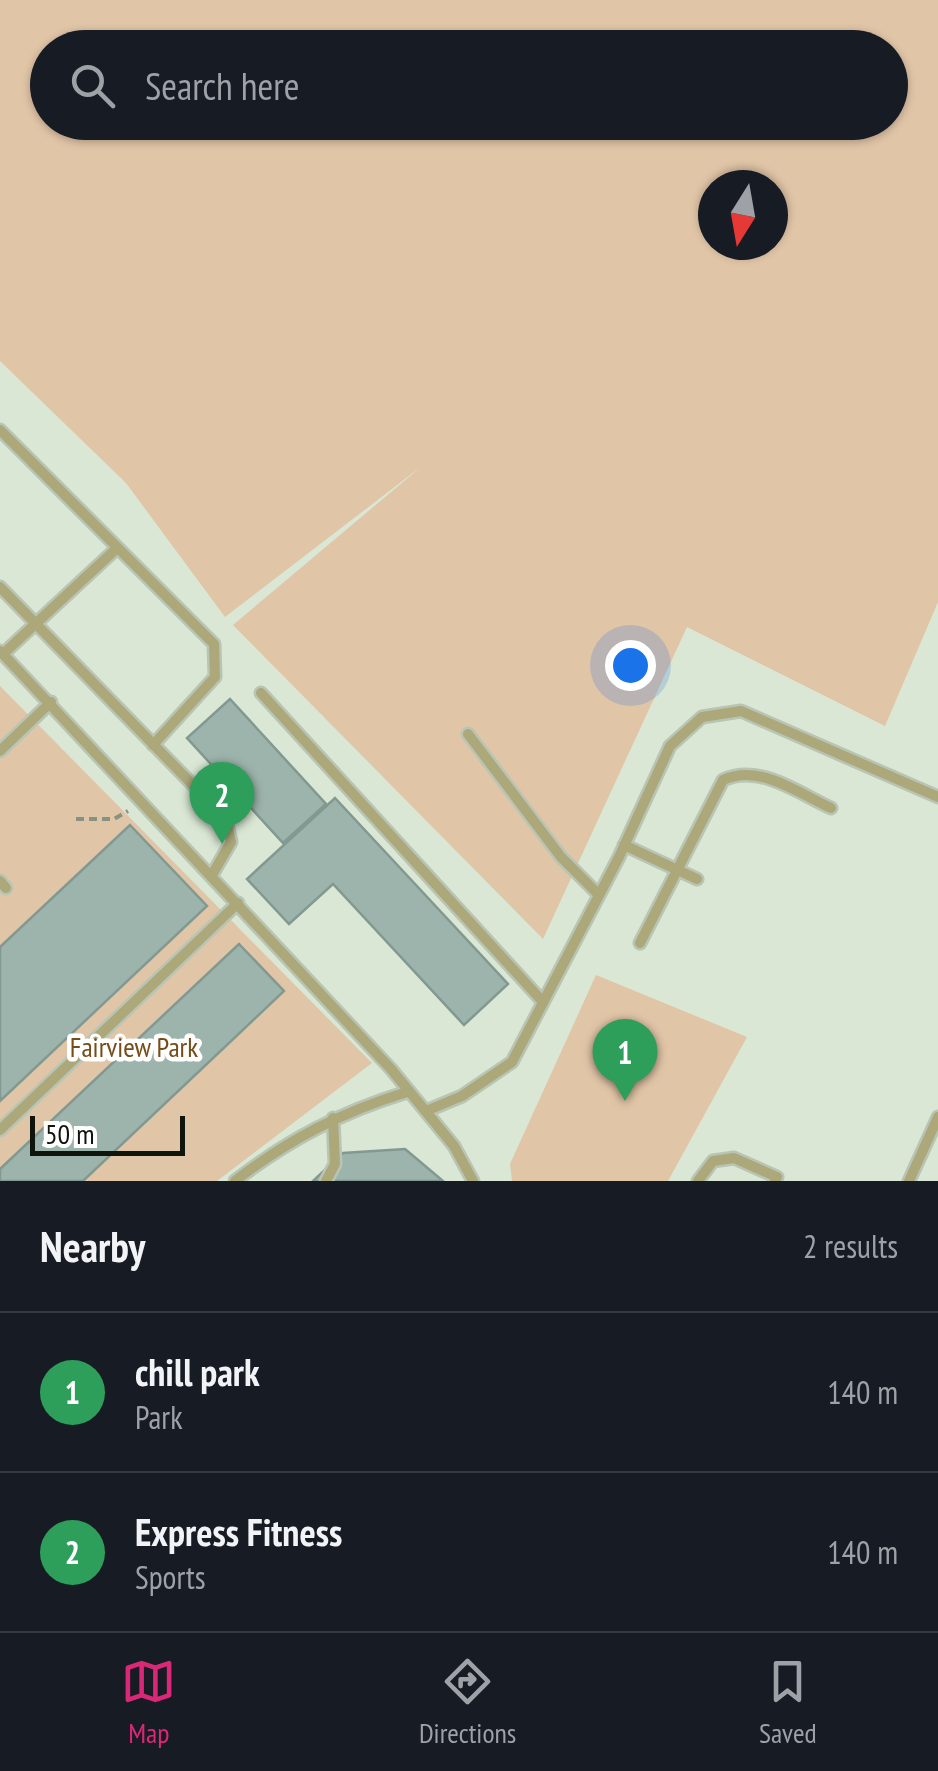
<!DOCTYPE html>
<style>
body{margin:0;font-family:"PT Sans Narrow",sans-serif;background:#20242c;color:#f1f3f6}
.compass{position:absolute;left:698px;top:170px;width:90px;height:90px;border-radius:50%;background:#171b24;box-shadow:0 2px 8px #0004;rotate:191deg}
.scale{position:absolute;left:30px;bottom:25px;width:155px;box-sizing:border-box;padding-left:10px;border:5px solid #0f140d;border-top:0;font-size:28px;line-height:35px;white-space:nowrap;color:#0f140d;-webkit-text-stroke:8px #fff;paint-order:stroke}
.you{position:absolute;left:630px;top:665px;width:35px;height:35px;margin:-25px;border:8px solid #fff;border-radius:50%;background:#1a73e8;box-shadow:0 0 0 15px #1a73e833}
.badge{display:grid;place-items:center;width:65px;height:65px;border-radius:50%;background:#db2777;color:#fff;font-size:32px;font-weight:700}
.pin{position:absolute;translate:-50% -82px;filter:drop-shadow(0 2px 5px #0008)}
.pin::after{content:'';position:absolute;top:52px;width:35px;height:30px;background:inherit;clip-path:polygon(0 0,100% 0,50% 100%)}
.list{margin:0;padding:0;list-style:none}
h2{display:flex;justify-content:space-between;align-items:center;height:130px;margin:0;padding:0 40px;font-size:42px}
h2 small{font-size:32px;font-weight:400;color:#9ea1a6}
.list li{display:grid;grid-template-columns:65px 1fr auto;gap:30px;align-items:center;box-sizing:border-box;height:160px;padding:0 40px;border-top:2px solid #363941}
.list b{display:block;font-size:38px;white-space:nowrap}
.list p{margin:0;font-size:32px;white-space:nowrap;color:#9ea1a6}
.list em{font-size:32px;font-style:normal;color:#9ea1a6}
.icon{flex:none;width:55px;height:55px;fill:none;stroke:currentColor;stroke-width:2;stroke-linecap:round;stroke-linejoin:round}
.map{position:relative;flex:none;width:938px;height:1181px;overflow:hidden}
.search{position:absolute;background:#171b24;box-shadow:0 2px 8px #0004;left:30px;right:30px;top:30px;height:110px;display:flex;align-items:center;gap:25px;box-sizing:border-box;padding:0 35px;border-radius:55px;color:#9ea1a6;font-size:38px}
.sheet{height:450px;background:#171b24}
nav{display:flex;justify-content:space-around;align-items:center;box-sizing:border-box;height:140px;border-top:2px solid #363941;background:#171b24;font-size:28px;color:#9ea1a6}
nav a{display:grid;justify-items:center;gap:5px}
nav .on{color:#db2777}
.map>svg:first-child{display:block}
.green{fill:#e1c5a7;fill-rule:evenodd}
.building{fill:#9cb4ac;stroke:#829991;stroke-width:2.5}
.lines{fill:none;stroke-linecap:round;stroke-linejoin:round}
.service-casing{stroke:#b9c5b4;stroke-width:15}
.path{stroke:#889284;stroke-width:4;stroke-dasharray:8 5;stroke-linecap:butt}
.service{stroke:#aca87a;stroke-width:10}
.labels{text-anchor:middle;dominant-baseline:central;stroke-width:9;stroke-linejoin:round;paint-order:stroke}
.park-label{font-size:28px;fill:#764d18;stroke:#fff}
</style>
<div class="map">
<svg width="938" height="1181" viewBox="0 0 938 1181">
<rect width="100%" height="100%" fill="#d9e7d4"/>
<path class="green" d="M0 0H938V602L885 726 687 627 543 939 233 625 422 466 225 617 126 483 0 361ZM48 48H890V122H48ZM713 185H773V245H713Z
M0 686 372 1063 217 1181H0Z
M596 975 747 1037 668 1181H512L510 1164Z"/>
<path class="building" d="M230 699 326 804 283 843 187 738Z
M335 798 508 984 464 1025 333 884 289 924 247 879Z
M130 825 207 906 0 1101V947Z
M239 944 284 991 83 1181H0V1169Z
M405 1149 443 1181H313L343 1153Z"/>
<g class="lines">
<defs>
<path id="service" d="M0 430 214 644 215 677 153 745
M0 587 226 819 231 842 212 875
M0 651 391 1069 454 1146 473 1181
M3 654 116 549
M261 693 543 1002
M468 734 561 857 599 895
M0 751 51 702
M624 845 697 879
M0 881 6 888
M640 943 723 780C759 763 798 793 831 808
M426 1111 462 1096 512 1062 619 857 670 746 702 717 741 711 938 797
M0 1130 238 903
M235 1181C289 1139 342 1112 407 1092
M326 1181 335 1164 333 1118
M698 1181 713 1161 734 1158 777 1177 775 1181
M909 1181 938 1117"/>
</defs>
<use href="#service" class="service-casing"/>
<path class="path" d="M76 819H114L128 811"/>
<use href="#service" class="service"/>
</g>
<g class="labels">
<g class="park-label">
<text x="134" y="1046">Fairview Park</text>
</g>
</g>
</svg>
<svg class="compass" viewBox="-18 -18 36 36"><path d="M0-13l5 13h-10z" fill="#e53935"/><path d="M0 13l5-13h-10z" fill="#9ea1a6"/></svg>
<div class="scale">50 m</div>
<div class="you"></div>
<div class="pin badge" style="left:625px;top:1101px;background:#2e9e5b">1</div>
<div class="pin badge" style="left:222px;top:844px;background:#2e9e5b">2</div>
<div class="search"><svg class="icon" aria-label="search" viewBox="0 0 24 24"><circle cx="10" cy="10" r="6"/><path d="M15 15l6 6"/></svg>Search here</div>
</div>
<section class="sheet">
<h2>Nearby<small>2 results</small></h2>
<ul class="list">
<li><span class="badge" style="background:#2e9e5b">1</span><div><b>chill park</b><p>Park</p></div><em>140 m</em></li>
<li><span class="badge" style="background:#2e9e5b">2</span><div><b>Express Fitness</b><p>Sports</p></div><em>140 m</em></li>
</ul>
</section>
<nav>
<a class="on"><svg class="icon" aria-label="map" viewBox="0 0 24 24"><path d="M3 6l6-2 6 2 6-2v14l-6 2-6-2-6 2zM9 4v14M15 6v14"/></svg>Map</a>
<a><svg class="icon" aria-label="directions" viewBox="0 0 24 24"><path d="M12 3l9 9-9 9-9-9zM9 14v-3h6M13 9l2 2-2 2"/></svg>Directions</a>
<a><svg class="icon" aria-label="saved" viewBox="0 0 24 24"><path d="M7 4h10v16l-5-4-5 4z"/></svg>Saved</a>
</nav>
